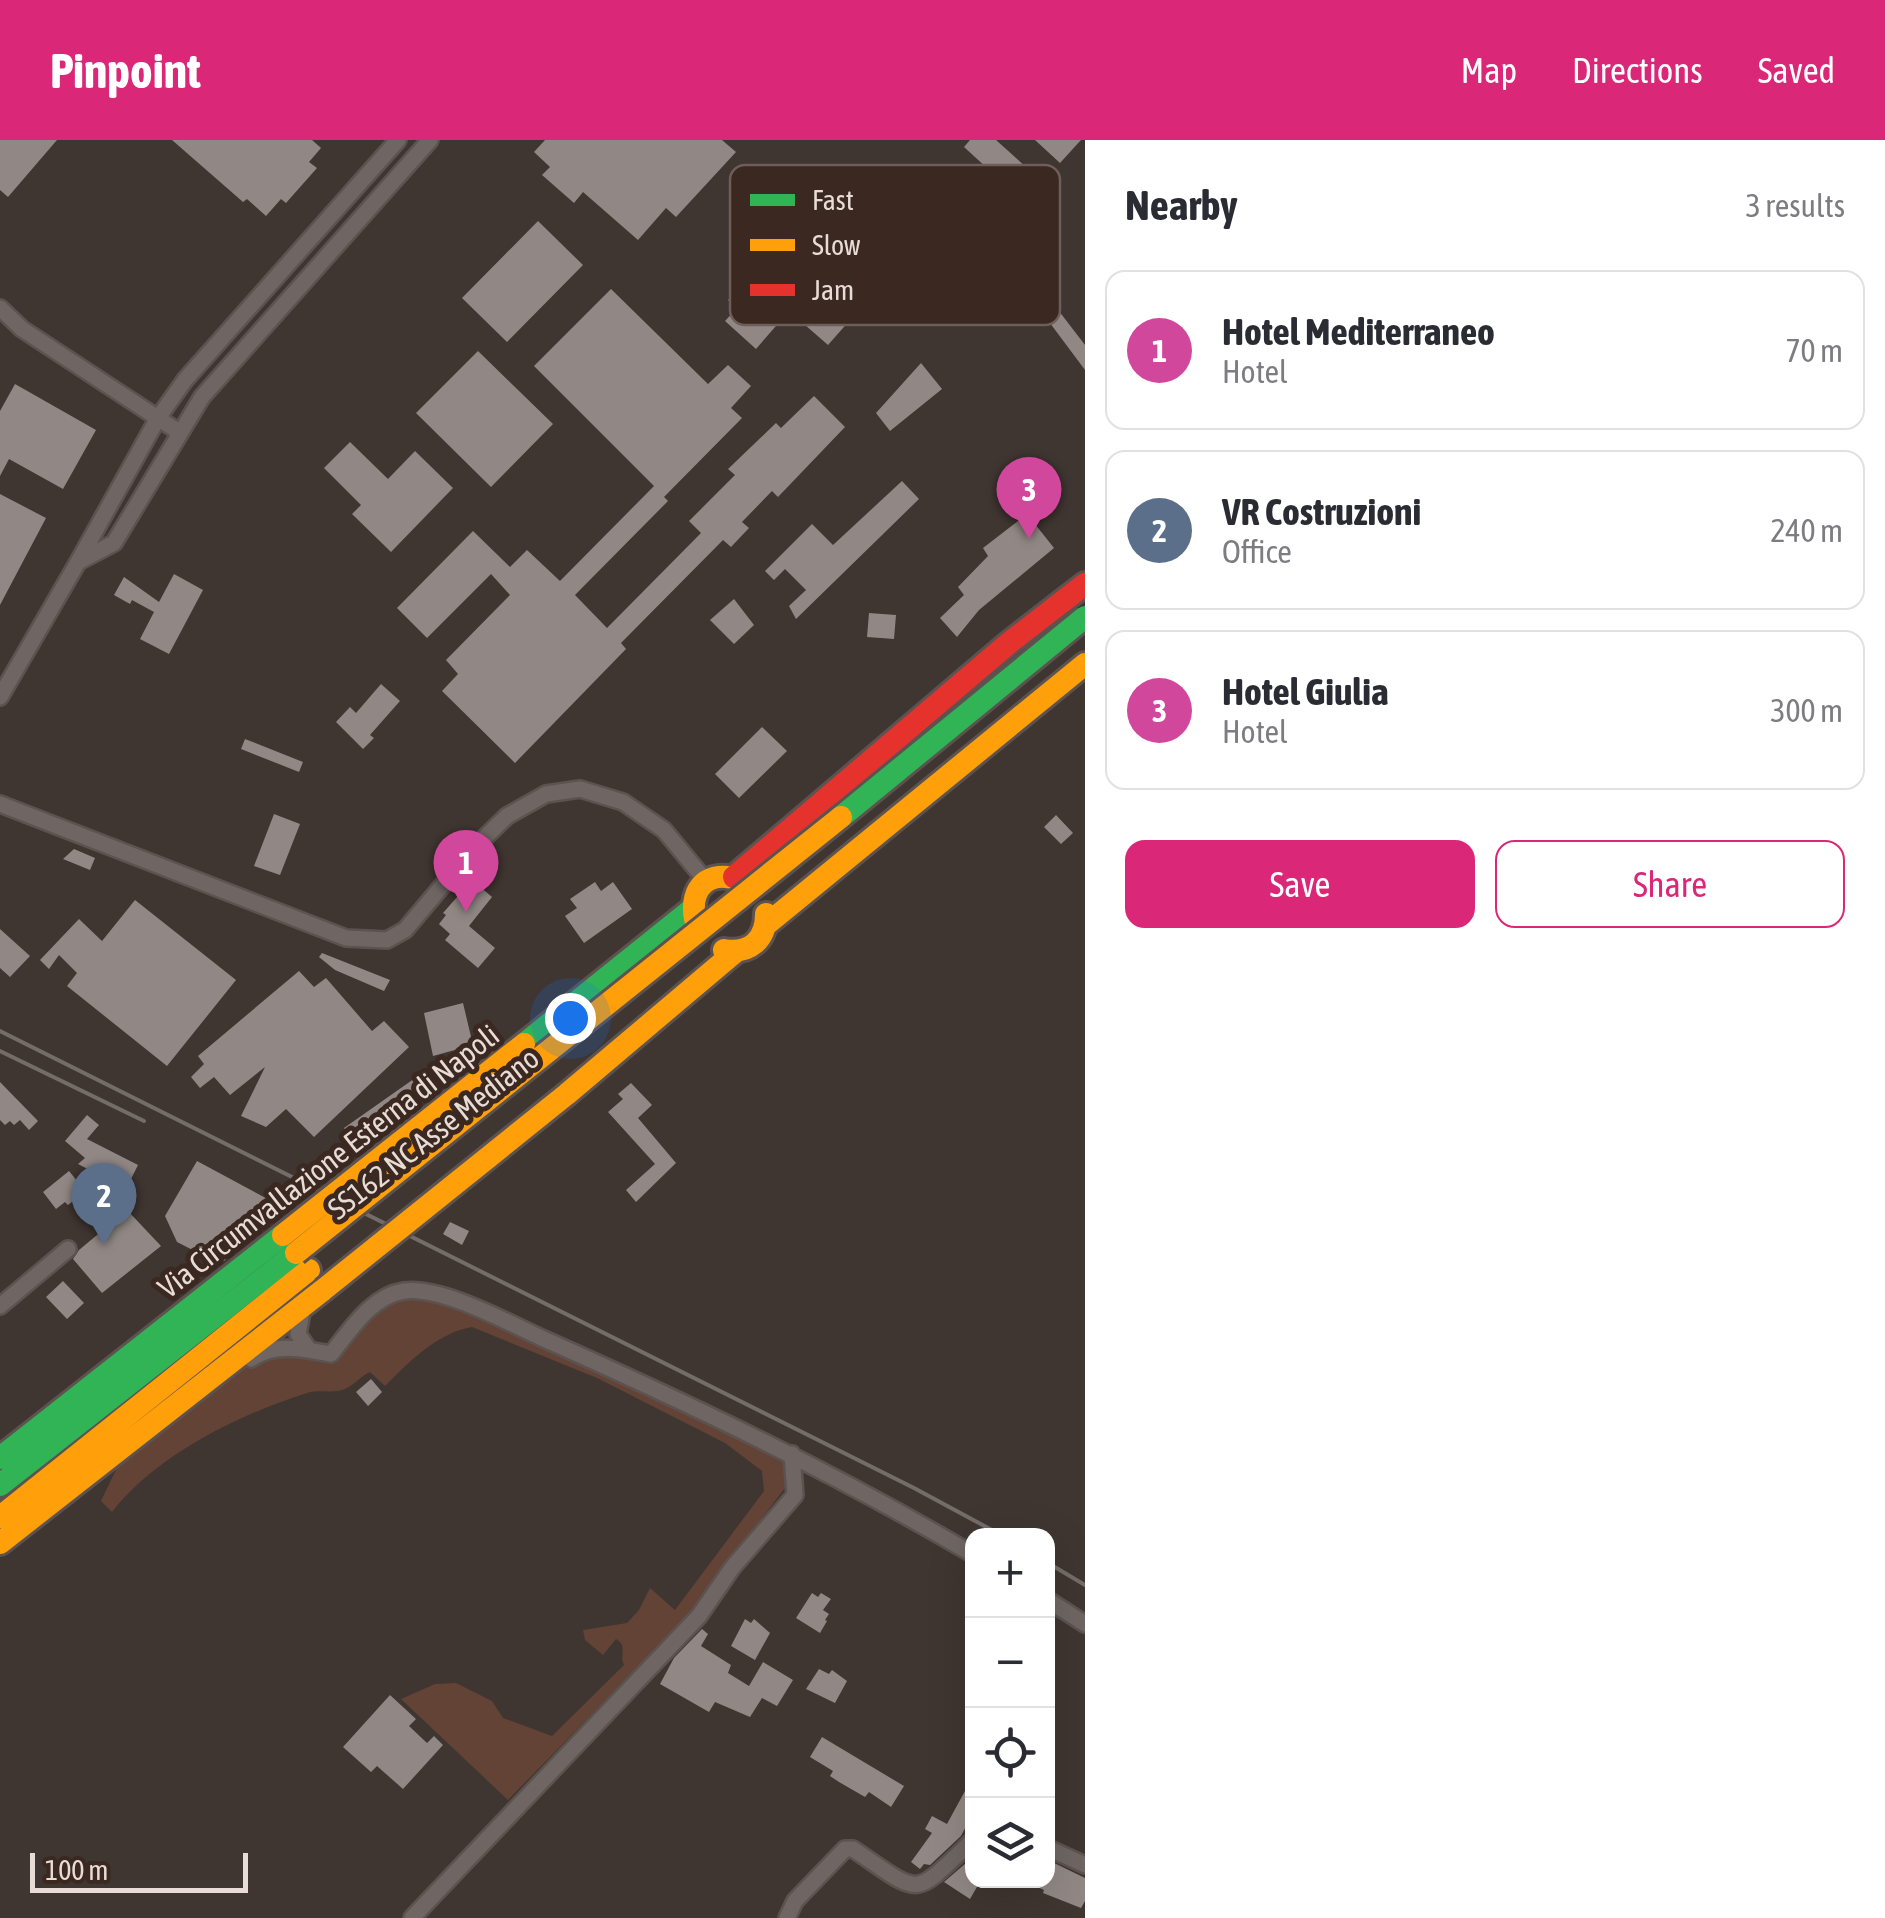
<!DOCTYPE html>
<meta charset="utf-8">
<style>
body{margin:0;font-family:"Asap Condensed",sans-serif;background:#f2f2f3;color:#2b2b33}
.controls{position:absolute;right:30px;bottom:30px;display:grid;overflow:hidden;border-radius:20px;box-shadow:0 10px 40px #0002}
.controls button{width:90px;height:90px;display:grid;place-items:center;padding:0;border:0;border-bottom:2px solid #e1e1e2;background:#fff;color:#2b2b33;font:50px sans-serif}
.scale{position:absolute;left:30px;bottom:25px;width:218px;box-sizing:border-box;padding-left:10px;border:5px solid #e8dcd7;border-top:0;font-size:28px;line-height:35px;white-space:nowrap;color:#e8dcd7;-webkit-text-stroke:8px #3a2821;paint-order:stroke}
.you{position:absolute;left:570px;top:878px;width:35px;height:35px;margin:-25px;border:8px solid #fff;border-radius:50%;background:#1a73e8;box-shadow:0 0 0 15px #1a73e833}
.badge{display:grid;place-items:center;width:65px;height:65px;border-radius:50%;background:#db2777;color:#fff;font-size:32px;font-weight:700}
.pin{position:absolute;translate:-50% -82px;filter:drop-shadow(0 2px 5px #0008)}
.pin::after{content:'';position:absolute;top:52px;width:35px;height:30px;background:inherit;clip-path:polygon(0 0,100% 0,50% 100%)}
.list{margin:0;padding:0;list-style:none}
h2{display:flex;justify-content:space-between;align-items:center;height:130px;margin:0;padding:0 40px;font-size:42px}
h2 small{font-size:32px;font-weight:400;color:#7c7c81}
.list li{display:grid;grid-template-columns:65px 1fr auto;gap:30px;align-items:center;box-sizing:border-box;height:160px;margin:0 20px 20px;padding:0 20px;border:2px solid #e1e1e2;border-radius:20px}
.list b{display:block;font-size:38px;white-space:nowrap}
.list p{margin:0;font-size:32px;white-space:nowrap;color:#7c7c81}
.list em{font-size:32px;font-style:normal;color:#7c7c81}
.actions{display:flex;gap:20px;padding:30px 40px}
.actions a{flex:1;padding:22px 0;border:2px solid #db2777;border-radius:20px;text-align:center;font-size:35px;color:#db2777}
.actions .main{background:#db2777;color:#fff}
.icon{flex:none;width:55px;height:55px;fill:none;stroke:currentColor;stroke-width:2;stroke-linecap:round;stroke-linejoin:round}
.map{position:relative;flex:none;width:1085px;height:1778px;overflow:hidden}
header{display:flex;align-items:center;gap:60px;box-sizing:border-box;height:140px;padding:0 50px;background:#db2777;color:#fff}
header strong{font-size:48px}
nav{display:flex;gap:55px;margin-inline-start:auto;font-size:35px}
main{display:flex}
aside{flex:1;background:#fff}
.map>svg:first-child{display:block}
.green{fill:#634335}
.building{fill:#918885}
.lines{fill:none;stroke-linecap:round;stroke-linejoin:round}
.street-casing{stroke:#5c5350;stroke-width:20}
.fast-casing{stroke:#5c5350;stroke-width:28}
.slow-casing{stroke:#5c5350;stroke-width:28}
.jam-casing{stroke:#5c5350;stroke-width:28}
.street{stroke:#6f6663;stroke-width:15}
.fast{stroke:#30b455;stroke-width:22}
.slow{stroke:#ff9f0a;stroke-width:22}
.jam{stroke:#e5322d;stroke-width:22}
.rail{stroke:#746c68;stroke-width:4}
.fast-bridge-casing{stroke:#5c5350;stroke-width:28;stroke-linecap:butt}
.slow-bridge-casing{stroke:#5c5350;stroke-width:28;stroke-linecap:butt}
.fast-bridge{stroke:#30b455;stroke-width:22}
.slow-bridge{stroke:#ff9f0a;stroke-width:22}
.labels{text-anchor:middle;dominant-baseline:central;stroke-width:10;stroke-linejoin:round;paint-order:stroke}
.street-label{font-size:30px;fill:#e8dcd7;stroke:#3a2821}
.key{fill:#3a2821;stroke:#6e5e58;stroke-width:2.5}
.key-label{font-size:28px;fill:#e8dcd7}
</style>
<header>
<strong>Pinpoint</strong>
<nav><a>Map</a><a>Directions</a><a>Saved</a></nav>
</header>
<main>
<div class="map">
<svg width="1085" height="1778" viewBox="0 0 1085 1778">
<rect width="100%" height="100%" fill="#3f3531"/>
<path class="green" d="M411 1158 432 1159 525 1193 785 1317 788 1344 686 1478 508 1660 401 1559 435 1544 456 1543 492 1561 503 1578 552 1596 624 1525C619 1514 628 1506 616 1499L603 1515 585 1500 583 1490 627 1483 639 1470 650 1448 675 1470 764 1351 762 1331 725 1303 597 1238 472 1187C437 1193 409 1222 385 1246L370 1232C361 1236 354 1245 345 1249 334 1254 319 1249 307 1253 240 1274 156 1315 112 1372L101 1361 124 1313 258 1217 268 1212 316 1218 393 1159Z"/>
<path class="building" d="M0 0H57L8 57 0 50Z
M172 0H312L321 8 309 22 317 28 286 63 281 59 266 76 247 59 243 62Z
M545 0H722L736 12 676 77 666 68 638 100 583 52 574 63 542 35 550 27 534 12Z
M970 0H996L1027 28 1019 36 1037 51 989 54 987 28 964 7Z
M1035 0H1081L1060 23Z
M820 78 877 128 863 145 873 154 828 205 789 171 756 209 725 181 737 168 728 160 795 85 806 94Z
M538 81 583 125 507 202 462 158Z
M611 149 708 244 728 225 751 246 731 268 742 278 664 357 668 361 575 455 607 488 701 393 689 381 735 335 728 329 776 283 781 288 814 256 845 287 778 357 772 351 742 382 749 388 731 407 723 400 621 503 626 509 515 623 442 551 458 534 446 520 510 455 491 434 427 498 397 468 473 391 510 427 527 410 560 441 654 346 534 226Z
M1052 162 1085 205V230L1041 171Z
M478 211 553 284 491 347 416 273Z
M921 223 942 249 890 291 876 273Z
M15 244 96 290 63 349 9 319 0 336V271Z
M350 302 388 339 415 311 453 348 391 412 352 374 361 365 324 328Z
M902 341 919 359 796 479 789 466 806 450 785 429 774 440 765 431 812 384 833 405Z
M0 354 46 378 0 465Z
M1027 374 1054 408 979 470 957 497 940 478 964 455 958 447 988 416 983 408Z
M174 434 203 450 169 514 140 499 154 472 132 460 130 464 114 455 124 437 159 462Z
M734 459 754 485 734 504 710 480Z
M869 473 896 475 894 499 867 497Z
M381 544 400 561 370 595 374 598 363 609 336 582 350 567 356 573Z
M762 587 787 611 739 658 715 634Z
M245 599 303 622 299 632 241 609Z
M274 674 300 684 280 735 254 726Z
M1056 675 1073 693 1061 704 1044 687Z
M74 709 95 718 90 730 63 719Z
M472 740 492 757 469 786 495 808 478 828 445 800 450 794 439 784 446 775 443 773Z
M595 742 601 751 613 742 632 769 584 803 565 776 577 768 570 759Z
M135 760 236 840 167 926 67 846 77 833 59 815 49 829 40 820 79 779 102 801Z
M0 789 30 816 10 837 0 828Z
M322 813 390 840 384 851 335 830 319 817Z
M299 831 314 847 326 838 372 891 384 881 409 907 314 997 286 969 266 987 241 976 265 927 230 955 214 937 200 948 191 937 204 924 198 916Z
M463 863 473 905 433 916 424 873Z
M418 936 432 956 359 1009 344 988Z
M0 942 38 981 29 990 20 980 14 985 10 981 5 985 0 980Z
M631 943 652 965 638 978 676 1023 636 1062 626 1050 655 1024 608 972 623 959 618 954Z
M87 975 99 985 87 999 138 1025 126 1049 78 1024 85 1018 65 1001Z
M197 1021 288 1070 220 1124 177 1102 165 1076Z
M69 1031 82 1047 79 1050 82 1054 68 1065 65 1062 56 1069 43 1052Z
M127 1070 161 1106 102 1153 73 1119 79 1110Z
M450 1082 469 1091 462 1105 443 1094Z
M63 1141 84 1163 67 1179 46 1157Z
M371 1239 382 1252 368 1266 356 1252Z
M812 1453 818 1457 821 1453 831 1459 823 1470 829 1474 825 1480 827 1481 820 1493 796 1478Z
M745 1479 751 1483 754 1479 770 1493 755 1520 731 1506Z
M702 1489 708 1494 701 1506 731 1525 728 1533 749 1546 763 1522 793 1540 777 1566 762 1558 750 1577 715 1562 709 1572 660 1544 674 1518Z
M819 1529 829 1534 832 1530 847 1541 835 1563 806 1549Z
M390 1555 416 1579 409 1586 427 1603 434 1596 443 1605 403 1649 377 1626 371 1632 343 1607Z
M822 1597 904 1646 891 1667 869 1652 865 1657 839 1642 830 1636 833 1631 810 1617Z
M972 1638V1675L961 1696 930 1725 924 1724 920 1729 911 1722 932 1693 925 1689 932 1676 947 1684Z
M1048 1720 1085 1738V1761L1081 1768 1043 1753 1044 1750 1023 1740H1048Z
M966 1723 972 1727V1740H981L970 1759 944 1742Z"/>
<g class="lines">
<defs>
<path id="street" d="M398 0 185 240 158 278 78 422 114 403 202 257 430 0
M0 168 22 189 179 292
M0 557 78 422
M0 664 346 798 387 800 405 790 474 708 507 676 546 654 580 649 623 662 664 690 705 740
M0 1166 68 1109
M303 1167 298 1194 309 1210
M251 1219C275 1202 303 1209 331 1214 350 1191 371 1156 404 1151 443 1146 510 1184 546 1200 692 1265 835 1333 972 1414
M1048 1460 1085 1484
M1048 1708 1085 1725
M412 1778 699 1476 732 1428 795 1355 792 1314
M787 1778 795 1761 845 1709H853C923 1756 911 1759 972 1701"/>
<path id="fast" d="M524 904 692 769
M0 1318 283 1095
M0 1345 296 1113"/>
<path id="slow" d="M695 779C689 747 709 729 740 740
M767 784 1085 524
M724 810C750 814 766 800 766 774
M567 954 735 812
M0 1377 309 1130
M0 1403 323 1150"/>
<path id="jam" d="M734 737 1009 503 1085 444"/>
</defs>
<use href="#street" class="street-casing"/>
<use href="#fast" class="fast-casing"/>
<use href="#slow" class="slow-casing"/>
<use href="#jam" class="jam-casing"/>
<use href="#street" class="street"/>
<use href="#fast" class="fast"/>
<use href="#slow" class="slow"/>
<use href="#jam" class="jam"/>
<path class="rail" d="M0 891 914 1348 1003 1396
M0 911 144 981
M1048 1423 1085 1445"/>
<defs>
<path id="fast-bridge" d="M841 677 1085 477"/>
<path id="slow-bridge" d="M283 1095 524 904
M296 1113 841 677
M323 1150 567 954"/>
</defs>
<use href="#fast-bridge" class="fast-bridge-casing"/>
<use href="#slow-bridge" class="slow-bridge-casing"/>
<use href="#fast-bridge" class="fast-bridge"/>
<use href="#slow-bridge" class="slow-bridge"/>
</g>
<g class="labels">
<g class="street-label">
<text transform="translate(433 993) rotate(-38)">SS162 NC Asse Mediano</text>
<text transform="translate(328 1021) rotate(-38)">Via Circumvallazione Esterna di Napoli</text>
</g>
</g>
<rect x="730" y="25" width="330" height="160" rx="15" class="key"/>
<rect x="750" y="54" width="45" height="12" fill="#30b455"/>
<rect x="750" y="99" width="45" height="12" fill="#ff9f0a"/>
<rect x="750" y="144" width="45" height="12" fill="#e5322d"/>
<g class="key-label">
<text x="812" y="70">Fast</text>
<text x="812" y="115">Slow</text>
<text x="812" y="160">Jam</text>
</g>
</svg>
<div class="controls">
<button>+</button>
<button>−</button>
<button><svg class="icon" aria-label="locate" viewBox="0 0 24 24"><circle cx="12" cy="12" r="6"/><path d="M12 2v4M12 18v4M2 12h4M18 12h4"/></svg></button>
<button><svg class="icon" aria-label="layers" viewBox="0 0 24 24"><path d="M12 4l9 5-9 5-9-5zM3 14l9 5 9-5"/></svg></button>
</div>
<div class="scale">100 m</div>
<div class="you"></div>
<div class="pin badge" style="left:466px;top:772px;background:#d1479c">1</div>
<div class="pin badge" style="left:104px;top:1105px;background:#5c6f8a">2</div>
<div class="pin badge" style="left:1029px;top:399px;background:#d1479c">3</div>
</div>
<aside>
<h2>Nearby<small>3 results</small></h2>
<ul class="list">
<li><span class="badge" style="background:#d1479c">1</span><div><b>Hotel Mediterraneo</b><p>Hotel</p></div><em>70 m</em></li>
<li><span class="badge" style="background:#5c6f8a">2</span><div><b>VR Costruzioni</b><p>Office</p></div><em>240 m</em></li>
<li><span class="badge" style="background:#d1479c">3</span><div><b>Hotel Giulia</b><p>Hotel</p></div><em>300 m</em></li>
</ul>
<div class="actions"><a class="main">Save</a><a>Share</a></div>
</aside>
</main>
